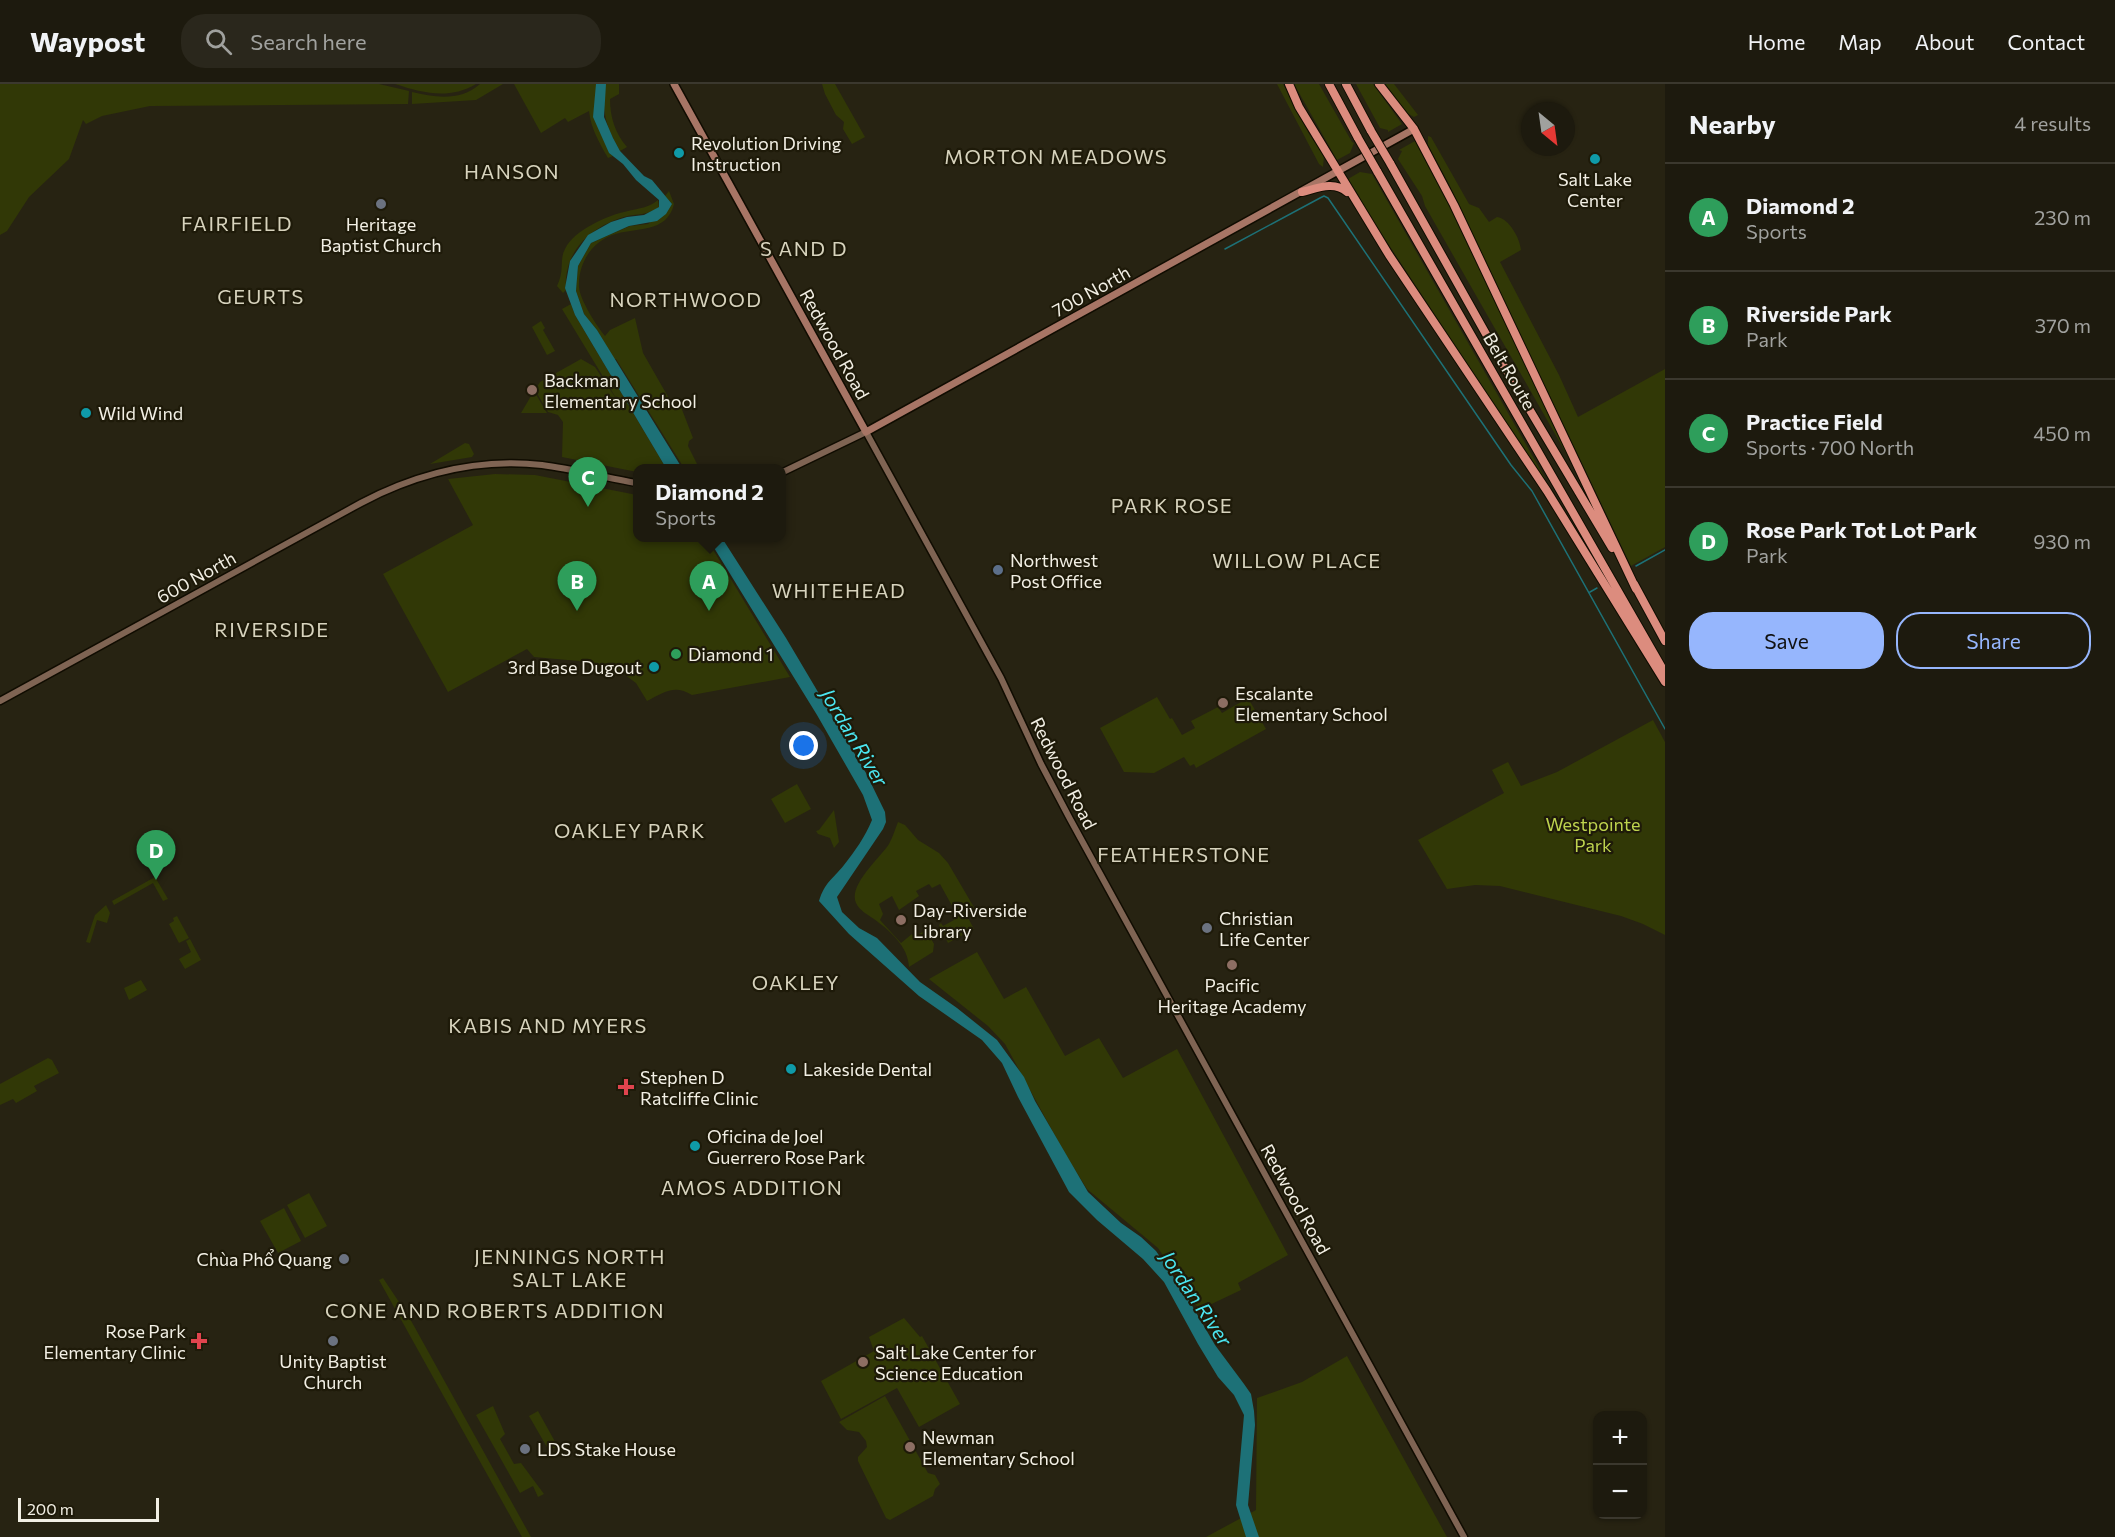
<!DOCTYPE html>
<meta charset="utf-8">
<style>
body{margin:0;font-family:Commissioner,sans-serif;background:#2a271c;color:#f1f3f6}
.controls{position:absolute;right:18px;bottom:18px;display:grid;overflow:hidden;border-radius:12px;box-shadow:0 2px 4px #0004}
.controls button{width:54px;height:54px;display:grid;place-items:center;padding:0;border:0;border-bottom:2px solid #3b382e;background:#1d1a0e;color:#f1f3f6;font:30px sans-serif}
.compass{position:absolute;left:1521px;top:18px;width:54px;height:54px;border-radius:50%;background:#1d1a0e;box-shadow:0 2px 4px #0004;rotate:151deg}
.scale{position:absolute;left:18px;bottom:15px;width:141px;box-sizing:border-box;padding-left:6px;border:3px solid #f2efe4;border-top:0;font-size:16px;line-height:21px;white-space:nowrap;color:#f2efe4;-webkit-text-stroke:4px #1e1a09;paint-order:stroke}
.you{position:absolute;left:804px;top:662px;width:21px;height:21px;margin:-15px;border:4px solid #fff;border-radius:50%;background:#1a73e8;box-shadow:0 0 0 9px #1a73e833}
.badge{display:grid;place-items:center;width:39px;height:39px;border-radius:50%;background:#96b6fd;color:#fff;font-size:20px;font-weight:700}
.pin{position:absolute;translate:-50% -50px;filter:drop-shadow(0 2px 3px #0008)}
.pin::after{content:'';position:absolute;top:32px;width:21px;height:18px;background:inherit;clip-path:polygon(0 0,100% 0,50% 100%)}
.popup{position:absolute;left:633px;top:380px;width:153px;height:78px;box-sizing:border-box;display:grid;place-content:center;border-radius:12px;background:#1d1a0e;filter:drop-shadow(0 2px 4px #0005);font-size:20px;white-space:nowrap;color:#a0a19e}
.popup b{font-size:22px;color:#f1f3f6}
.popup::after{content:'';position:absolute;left:50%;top:100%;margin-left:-12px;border:12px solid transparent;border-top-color:#1d1a0e}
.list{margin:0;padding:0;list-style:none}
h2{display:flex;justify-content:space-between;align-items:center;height:78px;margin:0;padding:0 24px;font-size:26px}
h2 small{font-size:20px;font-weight:400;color:#a0a19e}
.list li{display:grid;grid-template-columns:39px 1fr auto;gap:18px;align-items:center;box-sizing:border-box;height:108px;padding:0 24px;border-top:2px solid #3b382e}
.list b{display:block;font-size:22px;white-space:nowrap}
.list p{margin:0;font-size:20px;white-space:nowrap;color:#a0a19e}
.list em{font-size:20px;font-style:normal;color:#a0a19e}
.actions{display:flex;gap:12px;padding:18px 24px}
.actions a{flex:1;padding:14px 0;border:2px solid #96b6fd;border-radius:24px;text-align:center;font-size:21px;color:#96b6fd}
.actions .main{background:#96b6fd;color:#111}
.icon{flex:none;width:33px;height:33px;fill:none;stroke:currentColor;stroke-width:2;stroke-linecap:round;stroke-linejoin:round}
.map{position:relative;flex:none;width:1665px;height:1453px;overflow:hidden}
header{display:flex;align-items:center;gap:36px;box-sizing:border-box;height:84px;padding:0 30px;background:#1d1a0e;border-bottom:2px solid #3b382e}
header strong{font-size:28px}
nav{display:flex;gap:33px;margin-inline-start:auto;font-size:21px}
.search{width:420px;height:54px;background:#2a271c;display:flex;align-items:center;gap:15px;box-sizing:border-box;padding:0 21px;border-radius:24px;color:#a0a19e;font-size:22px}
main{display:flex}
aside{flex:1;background:#1d1a0e}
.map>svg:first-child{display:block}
.green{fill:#313806}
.water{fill:#1d7177}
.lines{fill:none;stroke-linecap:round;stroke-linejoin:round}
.stream{stroke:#1d7177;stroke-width:1.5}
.secondary-casing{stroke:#100c01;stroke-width:9}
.primary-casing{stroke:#100c01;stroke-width:10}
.highway-casing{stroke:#100c01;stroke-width:10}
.secondary{stroke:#7f6453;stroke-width:6}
.primary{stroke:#a77565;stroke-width:7}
.highway{stroke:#dc8c7e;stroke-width:8}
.highway-bridge-casing{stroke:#100c01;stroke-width:10;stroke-linecap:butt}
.highway-bridge{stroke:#dc8c7e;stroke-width:8}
.culture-dot{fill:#0f9aa8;stroke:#1e1a09;stroke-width:2}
.worship-dot{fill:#6b7280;stroke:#1e1a09;stroke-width:2}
.education-dot{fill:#8d6e63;stroke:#1e1a09;stroke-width:2}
.service-dot{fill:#5c6f8a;stroke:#1e1a09;stroke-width:2}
.leisure-dot{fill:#2e9e5b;stroke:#1e1a09;stroke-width:2}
.health-dot{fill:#e0444e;stroke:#1e1a09;stroke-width:2}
.labels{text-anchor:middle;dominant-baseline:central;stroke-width:4.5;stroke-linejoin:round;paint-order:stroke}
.poi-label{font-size:18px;fill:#f2efe4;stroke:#1e1a09;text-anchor:start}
.street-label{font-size:18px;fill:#f2efe4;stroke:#1e1a09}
.park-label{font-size:18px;fill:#bed34e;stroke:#1e1a09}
.neighbourhood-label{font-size:20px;letter-spacing:1.5px;fill:#d7d3bd;stroke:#1e1a09}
.water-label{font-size:20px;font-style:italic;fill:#4be6f1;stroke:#1e1a09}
</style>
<header>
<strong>Waypost</strong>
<div class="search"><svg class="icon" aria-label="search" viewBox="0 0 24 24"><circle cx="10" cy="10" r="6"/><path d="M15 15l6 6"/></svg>Search here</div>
<nav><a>Home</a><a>Map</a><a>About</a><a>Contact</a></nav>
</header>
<main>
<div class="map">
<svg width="1665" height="1453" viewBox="0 0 1665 1453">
<rect width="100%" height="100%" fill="#272312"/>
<path class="green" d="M0 0H379L409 7 408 20 150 22 102 32 86 40 83 36 69 75 29 113 7 147 0 151Z
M395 0H476C449 16 423 9 395 0Z
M480 0H503L476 16 412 20V8C436 14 461 17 480 0Z
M514 0H619V10L610 15C610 33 615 49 627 63L620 67C611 51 604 37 604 19L594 24 609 69 613 72 608 74C599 58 591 45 589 27L568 38 565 34 541 49Z
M822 0H835L865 53 852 60 843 45 844 38 836 31 825 10Z
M1277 0H1283L1309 50 1324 72 1323 83 1319 80Z
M1294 0H1319L1352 58 1354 59 1350 69 1337 76Z
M1356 0H1373L1402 40 1388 48V46L1380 44Z
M1385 0H1394L1418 31 1414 33 1407 29Z
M1428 52 1431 53 1469 120 1479 124 1489 138 1497 133C1510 135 1520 155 1521 166L1500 178 1559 291 1578 333 1665 285V463L1631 482 1449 100 1428 61Z
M1415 57 1447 117 1575 385 1425 122 1422 112 1398 75 1402 67 1399 66Z
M1360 88 1372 90 1545 394 1543 395 1360 117 1359 112 1348 95Z
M669 107 674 120C667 150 635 143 612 151 591 159 578 180 579 203 580 216 596 241 605 252L610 246 635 234 643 269 675 325 681 323 693 354 689 357 688 362 699 384H684L616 275H614L597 246 584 230 576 207 578 182 591 159 630 142 648 140 672 120 665 112Z
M658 116 659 123C648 132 637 129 624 133 590 143 563 168 566 206L563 209 557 202C565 186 559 176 565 165 574 146 608 131 628 127 640 124 648 124 658 116Z
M571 220 575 231 666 384H637V388L562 373 563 338 558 331 548 328 535 306 540 298 581 275 595 283 619 319 562 225Z
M541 237 545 244 543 246 555 267 547 271 532 243Z
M534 307 547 329H521Z
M465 359 469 360 474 370 472 373 430 380Z
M495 390 535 391 637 411V454H706L790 593 692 611C675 600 664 608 647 617L636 599 621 588 579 577 534 573 527 565 448 608 383 490 473 441 448 395Z
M1157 613 1170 635 1172 634 1182 651 1195 644 1191 637 1218 623 1222 629 1248 614 1266 645 1196 684 1194 680 1190 682 1184 673 1154 689 1124 688 1100 644Z
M1653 636 1665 658V851L1643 840 1621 832 1500 802 1475 801 1447 805 1418 756 1504 709 1492 686 1508 678 1521 702 1557 688Z
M797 700 811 725 785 739 771 715Z
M834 726 839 758 834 764 830 754 818 750 816 747 819 746Z
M898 738 905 741 918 756 939 769 948 779 975 825 966 830 974 845 948 859 939 841 941 839 943 842 954 836 952 832 956 829 940 800 932 804 929 800 916 807 919 812 899 826 892 812 879 820 883 830 880 836 901 859 912 850 914 853 926 846 934 860 933 868 909 883C908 862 890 847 874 835 868 831 859 826 856 819 848 801 880 774 889 760 893 753 895 745 898 738Z
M155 793 168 815 163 817 153 799 114 821 112 817Z
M106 821 110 829 107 839 97 836 90 859 86 858 95 831Z
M177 832 189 854 179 859 169 840 174 837 173 834Z
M190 855 201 876 185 885 179 875 191 868 186 857Z
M977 868 1004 915 1026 903 1065 972 1099 954 1123 994 1177 965 1288 1171 1238 1199 1241 1206 1201 1225 1190 1217 1172 1185 1158 1164 1087 1105 1064 1068 1005 960 988 942 929 895Z
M141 896 147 906 129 916 124 904Z
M48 974 52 976 59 989 34 1002 37 1007 16 1019 13 1015 0 1021V1000Z
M309 1109 327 1142 305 1154 287 1121Z
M284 1124 301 1157 278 1169 260 1137Z
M383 1194 409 1233 531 1453H522L379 1196Z
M904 1234 920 1253 922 1252 960 1320 919 1343 897 1304 841 1335 821 1297 874 1267 869 1253Z
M1347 1272 1447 1453H1206L1256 1426 1257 1314 1302 1298Z
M885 1312 928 1389 935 1391 940 1400 935 1405 933 1412 890 1436 886 1434 858 1377V1373L867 1363 866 1357 859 1348 847 1346 839 1338Z
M493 1322 505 1350 500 1355 514 1380 521 1379 544 1410 538 1413 533 1402 520 1409 476 1331Z
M538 1327 558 1363 548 1365 529 1332Z"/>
<path class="water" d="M596 0H606L604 33 613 54 620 67 644 92 652 96 672 120 666 130 657 137 629 142 591 159 578 182 576 207 584 230 597 246 682 384H666L575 231 565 204 570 177 588 151 611 138 627 133 644 131 659 123V116L636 96 623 80 609 69 593 33Z
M708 454H722L786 554 866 689 885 728 886 738 883 745 837 813 842 828 859 844 877 854 920 898 957 924 997 956 1024 993 1035 1017 1088 1108 1121 1139 1141 1153 1156 1167 1187 1213 1215 1261 1244 1300 1251 1310 1254 1327 1255 1341 1248 1421 1259 1453H1246L1236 1421 1244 1331 1234 1311 1218 1293 1198 1260 1164 1198 1143 1175 1097 1136 1069 1108 1018 1013 1002 979 982 956 919 912 849 850 819 817C825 798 832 796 844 781 855 767 865 753 872 736L863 711 817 631Z"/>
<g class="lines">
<path class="stream" d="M1225 165 1320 114 1324 112 1328 114 1511 381 1532 407 1665 645
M1636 482 1665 466
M1590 508 1597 504"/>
<defs>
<path id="secondary" d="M781 389 866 348 1001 594 1041 680 1070 735 1464 1453
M0 617 361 419C418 389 477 374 542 381 574 385 605 394 637 399"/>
<path id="primary" d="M674 0 866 348 1414 45"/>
<path id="highway" d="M1289 0 1299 23 1389 171 1547 407 1665 598
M1329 0 1358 54
M1346 0 1371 47
M1379 0 1414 45 1454 121 1636 505
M1390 79 1509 291 1612 464
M1377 87 1665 589
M1302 108C1318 104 1334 97 1347 108
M1634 500 1665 557"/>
</defs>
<use href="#secondary" class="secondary-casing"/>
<use href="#primary" class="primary-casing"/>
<use href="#highway" class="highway-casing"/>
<use href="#secondary" class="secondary"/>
<use href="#primary" class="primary"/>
<use href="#highway" class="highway"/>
<defs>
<path id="highway-bridge" d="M1371 47 1390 79
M1358 54 1377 87"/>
</defs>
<use href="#highway-bridge" class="highway-bridge-casing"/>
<use href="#highway-bridge" class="highway-bridge"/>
</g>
<g class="culture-dot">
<circle cx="679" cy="69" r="6"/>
<circle cx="1595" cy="75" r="6"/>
<circle cx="86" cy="329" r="6"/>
<circle cx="654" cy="583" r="6"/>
<circle cx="791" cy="985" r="6"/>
<circle cx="695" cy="1062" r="6"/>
</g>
<g class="worship-dot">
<circle cx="381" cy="120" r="6"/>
<circle cx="1207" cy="844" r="6"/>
<circle cx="344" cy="1175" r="6"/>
<circle cx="333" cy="1257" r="6"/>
<circle cx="525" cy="1365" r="6"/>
</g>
<g class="education-dot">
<circle cx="532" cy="306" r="6"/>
<circle cx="1223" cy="619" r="6"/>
<circle cx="901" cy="836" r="6"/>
<circle cx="1232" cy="881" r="6"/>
<circle cx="863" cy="1278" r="6"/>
<circle cx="910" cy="1363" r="6"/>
</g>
<circle class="service-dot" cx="998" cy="486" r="6"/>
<circle class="leisure-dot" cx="676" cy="570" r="6"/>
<g class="health-dot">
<path d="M623 994h6v6h6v6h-6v6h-6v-6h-6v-6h6z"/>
<path d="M196 1248h6v6h6v6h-6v6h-6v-6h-6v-6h6z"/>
</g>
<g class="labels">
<g class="poi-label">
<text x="691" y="59">Revolution Driving<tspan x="691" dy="21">Instruction</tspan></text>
<text x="1595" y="95" text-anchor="middle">Salt Lake<tspan x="1595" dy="21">Center</tspan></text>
<text x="381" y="140" text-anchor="middle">Heritage<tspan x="381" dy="21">Baptist Church</tspan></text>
<text x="544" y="296">Backman<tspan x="544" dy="21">Elementary School</tspan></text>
<text x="98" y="329">Wild Wind</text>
<text x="1010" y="476">Northwest<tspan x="1010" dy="21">Post Office</tspan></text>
<text x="688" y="570">Diamond 1</text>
<text x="642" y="583" text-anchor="end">3rd Base Dugout</text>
<text x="1235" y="609">Escalante<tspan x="1235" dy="21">Elementary School</tspan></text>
<text x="913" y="826">Day-Riverside<tspan x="913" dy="21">Library</tspan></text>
<text x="1219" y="834">Christian<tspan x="1219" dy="21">Life Center</tspan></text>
<text x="1232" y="901" text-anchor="middle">Pacific<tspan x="1232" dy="21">Heritage Academy</tspan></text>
<text x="803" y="985">Lakeside Dental</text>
<text x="640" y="993">Stephen D<tspan x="640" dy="21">Ratcliffe Clinic</tspan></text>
<text x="707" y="1052">Oficina de Joel<tspan x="707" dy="21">Guerrero Rose Park</tspan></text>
<text x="332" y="1175" text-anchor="end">Chùa Phổ Quang</text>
<text x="186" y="1247" text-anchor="end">Rose Park<tspan x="186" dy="21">Elementary Clinic</tspan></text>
<text x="875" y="1268">Salt Lake Center for<tspan x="875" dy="21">Science Education</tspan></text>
<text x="333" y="1277" text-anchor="middle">Unity Baptist<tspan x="333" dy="21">Church</tspan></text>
<text x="922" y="1353">Newman<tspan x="922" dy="21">Elementary School</tspan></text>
<text x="537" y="1365">LDS Stake House</text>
</g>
<g class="street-label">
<text transform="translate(1091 207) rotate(-29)">700 North</text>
<text transform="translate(835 260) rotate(61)">Redwood Road</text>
<text transform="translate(1510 287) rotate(60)">Belt Route</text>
<text transform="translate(196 493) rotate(-29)">600 North</text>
<text transform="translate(1064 689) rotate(63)">Redwood Road</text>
<text transform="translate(1296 1115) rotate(61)">Redwood Road</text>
</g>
<g class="park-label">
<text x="1593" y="740">Westpointe<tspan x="1593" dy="21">Park</tspan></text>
</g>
<g class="neighbourhood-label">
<text x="1056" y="72">MORTON MEADOWS</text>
<text x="512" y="87">HANSON</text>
<text x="237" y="139">FAIRFIELD</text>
<text x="804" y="164">S AND D</text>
<text x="261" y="212">GEURTS</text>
<text x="686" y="215">NORTHWOOD</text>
<text x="1172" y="421">PARK ROSE</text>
<text x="1297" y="476">WILLOW PLACE</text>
<text x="839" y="506">WHITEHEAD</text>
<text x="272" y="545">RIVERSIDE</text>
<text x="630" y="746">OAKLEY PARK</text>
<text x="1184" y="770">FEATHERSTONE</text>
<text x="796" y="898">OAKLEY</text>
<text x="548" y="941">KABIS AND MYERS</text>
<text x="752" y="1103">AMOS ADDITION</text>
<text x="570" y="1172">JENNINGS NORTH<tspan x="570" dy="23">SALT LAKE</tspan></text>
<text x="495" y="1226">CONE AND ROBERTS ADDITION</text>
</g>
<g class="water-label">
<text transform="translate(855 653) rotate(59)">Jordan River</text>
<text transform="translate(1197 1214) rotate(56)">Jordan River</text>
</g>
</g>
</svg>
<div class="controls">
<button>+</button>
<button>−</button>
</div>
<svg class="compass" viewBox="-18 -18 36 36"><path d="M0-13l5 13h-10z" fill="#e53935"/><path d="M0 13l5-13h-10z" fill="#a0a19e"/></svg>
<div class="scale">200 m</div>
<div class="you"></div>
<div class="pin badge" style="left:709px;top:527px;background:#2e9e5b">A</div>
<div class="popup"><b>Diamond 2</b>Sports</div>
<div class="pin badge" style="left:577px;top:527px;background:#2e9e5b">B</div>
<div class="pin badge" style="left:588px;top:423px;background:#2e9e5b">C</div>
<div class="pin badge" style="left:156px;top:796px;background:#2e9e5b">D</div>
</div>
<aside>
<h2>Nearby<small>4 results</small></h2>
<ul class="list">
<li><span class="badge" style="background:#2e9e5b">A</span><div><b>Diamond 2</b><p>Sports</p></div><em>230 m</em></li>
<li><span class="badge" style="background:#2e9e5b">B</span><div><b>Riverside Park</b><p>Park</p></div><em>370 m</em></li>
<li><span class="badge" style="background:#2e9e5b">C</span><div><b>Practice Field</b><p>Sports · 700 North</p></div><em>450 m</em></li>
<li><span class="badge" style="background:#2e9e5b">D</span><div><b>Rose Park Tot Lot Park</b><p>Park</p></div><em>930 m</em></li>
</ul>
<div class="actions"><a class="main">Save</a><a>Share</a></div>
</aside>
</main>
